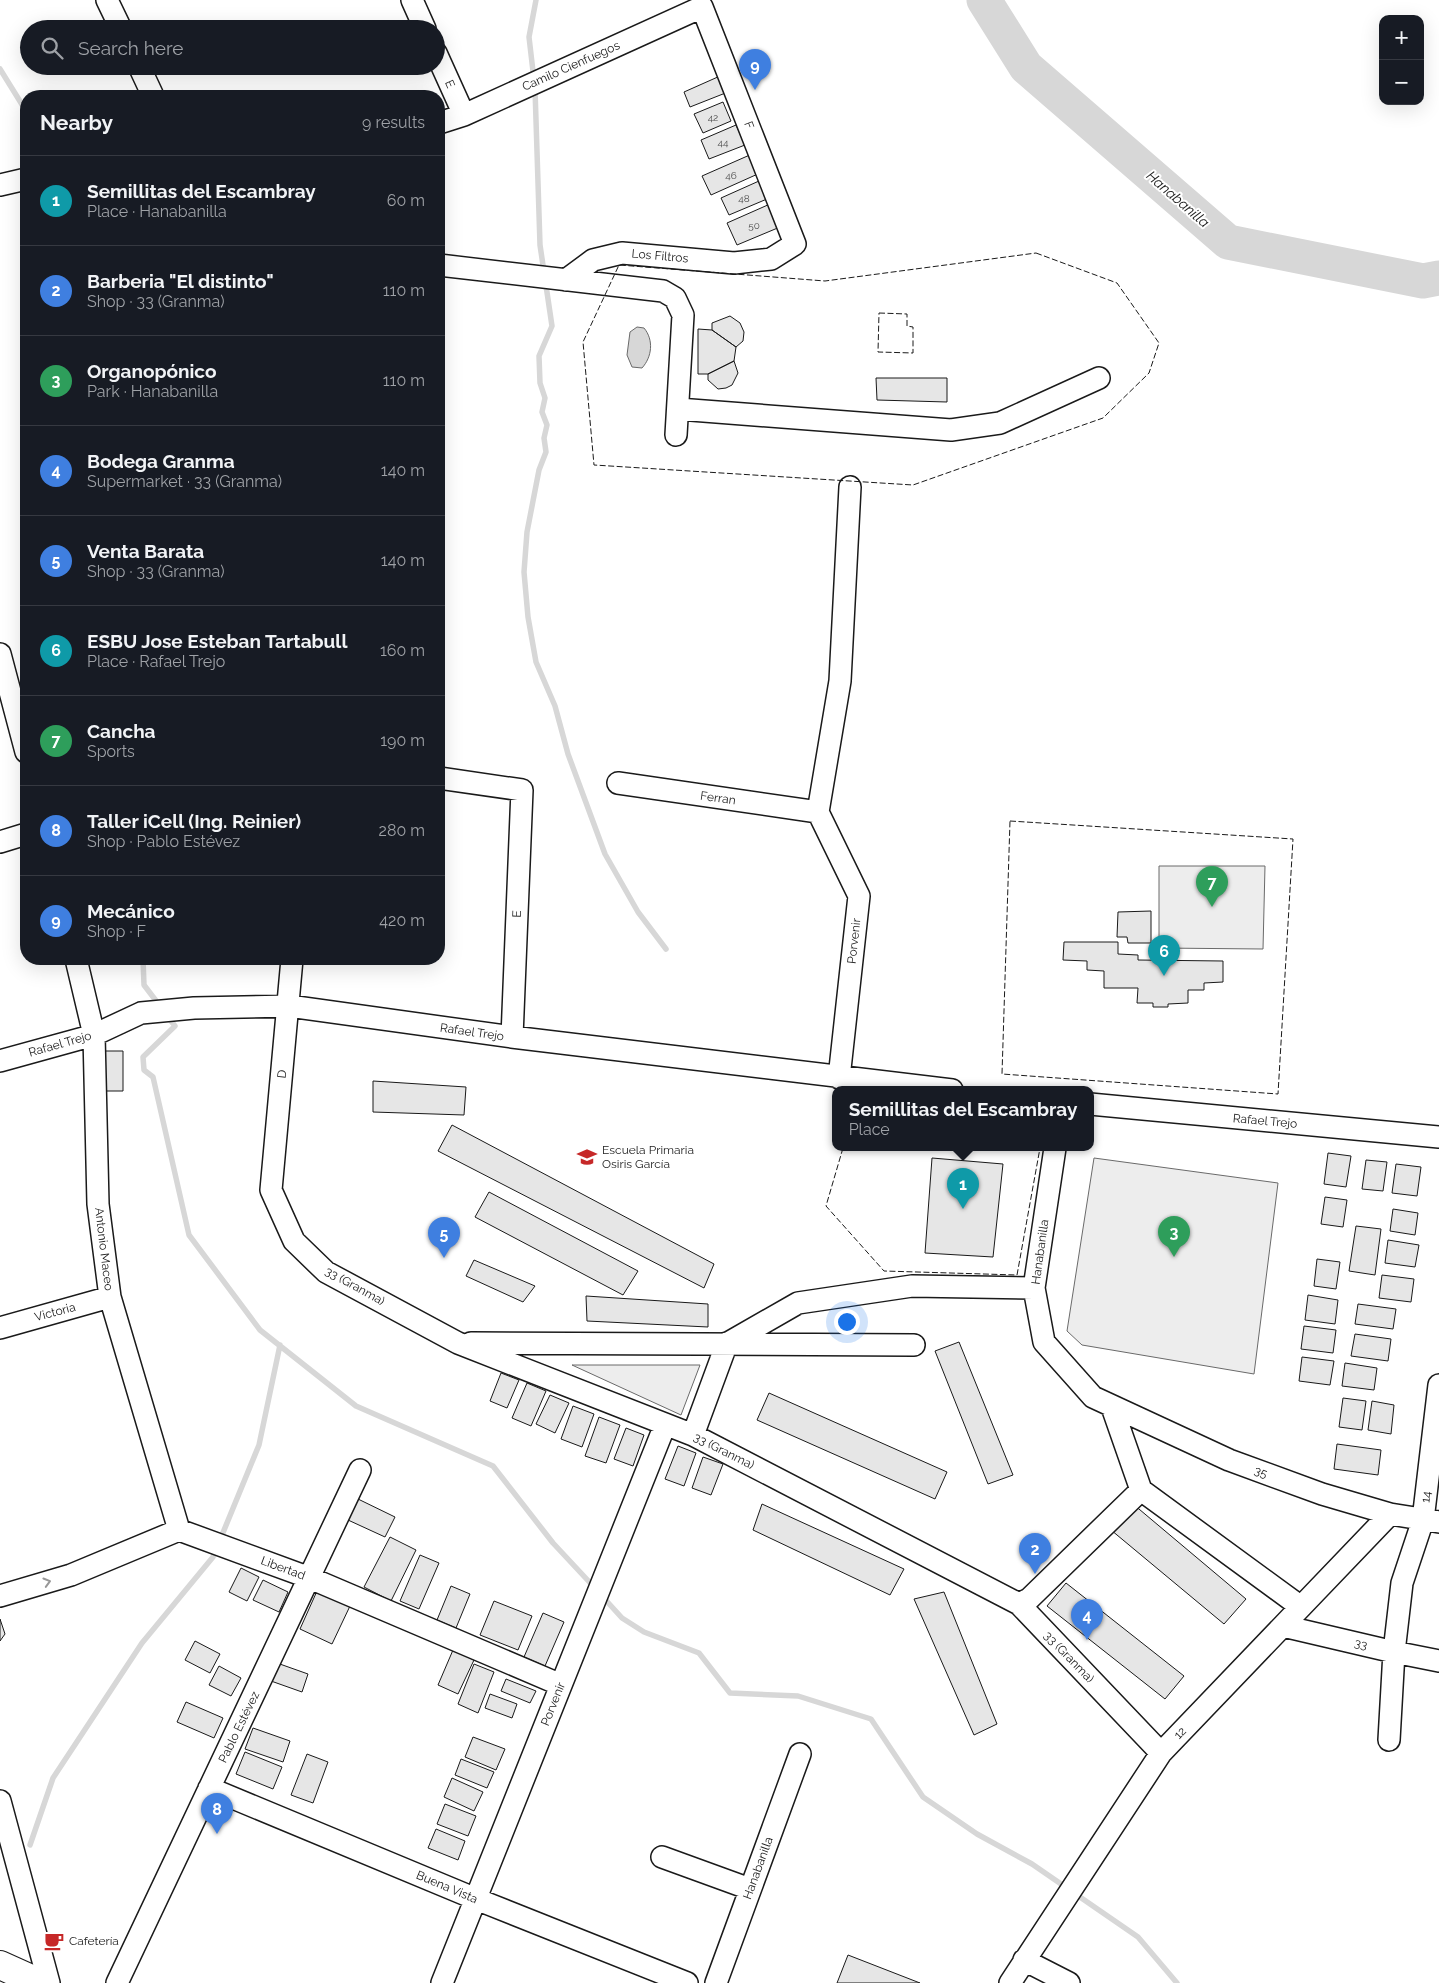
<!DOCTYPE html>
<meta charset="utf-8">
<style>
body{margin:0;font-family:Raleway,sans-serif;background:#20242c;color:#f1f3f6}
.controls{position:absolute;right:15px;top:15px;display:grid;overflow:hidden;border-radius:10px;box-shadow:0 5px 20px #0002}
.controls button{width:45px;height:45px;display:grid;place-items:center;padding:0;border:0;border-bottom:1px solid #363941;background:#171b24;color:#f1f3f6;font:25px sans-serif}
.you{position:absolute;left:846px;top:1321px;width:18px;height:18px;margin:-12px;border:4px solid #fff;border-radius:50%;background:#1a73e8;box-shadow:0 0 0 8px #1a73e833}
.badge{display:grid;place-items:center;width:32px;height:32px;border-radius:50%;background:#c62828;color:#fff;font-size:16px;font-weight:700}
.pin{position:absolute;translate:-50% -41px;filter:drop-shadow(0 1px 2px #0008)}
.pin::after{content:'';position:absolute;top:26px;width:18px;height:15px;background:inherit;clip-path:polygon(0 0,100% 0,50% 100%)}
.popup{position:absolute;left:832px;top:1086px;width:262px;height:65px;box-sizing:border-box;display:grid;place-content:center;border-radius:10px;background:#171b24;filter:drop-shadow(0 1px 4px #0005);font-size:16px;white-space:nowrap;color:#9ea1a6}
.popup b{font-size:19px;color:#f1f3f6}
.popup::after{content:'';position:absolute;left:50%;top:100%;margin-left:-10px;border:10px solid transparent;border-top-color:#171b24}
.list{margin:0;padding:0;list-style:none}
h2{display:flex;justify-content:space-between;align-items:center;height:65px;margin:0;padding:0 20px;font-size:21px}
h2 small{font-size:16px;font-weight:400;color:#9ea1a6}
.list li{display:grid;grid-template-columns:32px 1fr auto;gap:15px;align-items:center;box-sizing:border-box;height:90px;padding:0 20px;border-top:1px solid #363941}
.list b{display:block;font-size:19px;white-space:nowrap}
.list p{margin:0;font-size:16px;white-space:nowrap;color:#9ea1a6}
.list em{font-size:16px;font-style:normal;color:#9ea1a6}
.icon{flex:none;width:28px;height:28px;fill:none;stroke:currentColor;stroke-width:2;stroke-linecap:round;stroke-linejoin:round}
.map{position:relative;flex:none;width:1439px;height:1983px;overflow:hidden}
.search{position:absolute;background:#171b24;box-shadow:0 5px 20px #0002;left:20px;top:20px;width:425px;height:55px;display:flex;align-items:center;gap:12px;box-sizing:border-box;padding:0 18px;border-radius:28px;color:#9ea1a6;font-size:19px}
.panel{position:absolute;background:#171b24;box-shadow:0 5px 20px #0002;left:20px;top:90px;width:425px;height:875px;border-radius:20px}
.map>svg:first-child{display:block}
.green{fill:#ededed;stroke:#6a6a6a}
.water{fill:#d7d7d7;stroke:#6a6a6a}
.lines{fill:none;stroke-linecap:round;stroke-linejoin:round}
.stream{stroke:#d7d7d7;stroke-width:5.5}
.river{stroke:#d7d7d7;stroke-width:35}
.building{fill:#e6e6e6;stroke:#1a1a1a}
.minor-casing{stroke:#1a1a1a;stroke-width:24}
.major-casing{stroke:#1a1a1a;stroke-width:30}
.minor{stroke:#fff;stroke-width:21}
.major{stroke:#fff;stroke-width:28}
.fence{stroke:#1a1a1a;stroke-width:1;stroke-dasharray:6 2.5;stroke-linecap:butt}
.oneway{stroke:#989898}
.labels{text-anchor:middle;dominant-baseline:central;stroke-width:4;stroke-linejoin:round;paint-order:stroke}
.number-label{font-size:10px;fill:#4d4d4d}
.street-label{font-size:12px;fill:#1a1a1a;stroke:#fff}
.poi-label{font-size:12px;fill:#1a1a1a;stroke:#fff;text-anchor:start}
.water-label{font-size:14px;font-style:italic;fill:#1a1a1a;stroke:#fff}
</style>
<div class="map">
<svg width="1439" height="1983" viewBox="0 0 1439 1983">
<rect width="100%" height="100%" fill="#fff"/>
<path class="green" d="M1159 866H1265L1263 949 1159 948Z
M1094 1158 1278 1183 1254 1374 1082 1345 1067 1331Z
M572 1365H700L681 1415Z"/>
<path class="water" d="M637 327 644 328C654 340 652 357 642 368L632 367 627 355 630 332Z"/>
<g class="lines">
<path class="stream" d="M0 69 26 111
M534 80 529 37 536 0
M535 89 540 245 552 326 539 356 540 383 545 398 542 412 547 425 544 438 546 452 539 470 527 532 524 572 528 617 536 662 555 706 568 754 605 854 638 912 666 949
M143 959 144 985 160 1006
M167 1016 175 1026 143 1057 144 1070 153 1077 189 1235 260 1330 356 1406 493 1466 553 1543 594 1587
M602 1596 622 1618 644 1632 699 1653 730 1693 798 1696 871 1719 923 1797 977 1834 1032 1864 1138 1937 1177 1983
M30 1845 53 1778 142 1643 213 1557 259 1445 280 1345"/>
<path class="river" d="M984 0 1026 67 1228 242 1423 281 1439 278"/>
</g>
<path class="building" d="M720 76 728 92 690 107 684 92Z
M723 102 731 121 703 133 694 114Z
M736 125 745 145 709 159 701 140Z
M752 154 760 173 711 195 702 176Z
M759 181 767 199 729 215 721 198Z
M770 204 780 227 737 245 727 223Z
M730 316 740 323 744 332 743 341 736 347 712 330V323Z
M698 329 712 330 736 347 734 361 708 374H698Z
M734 361 738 373 732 385 726 388 718 389 708 380V374Z
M876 378H947V402L877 400Z
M1151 911V943H1128L1127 937H1117L1118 912Z
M1064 942H1118V954L1138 955V960L1223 961V982L1204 983V990H1188V1003L1168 1004V1007H1153V1003H1137L1138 988H1104V971L1087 970V961L1063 960Z
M105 1051H123V1091H104Z
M373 1081 466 1087 464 1115 373 1112Z
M452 1125 714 1264 704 1288 438 1151Z
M1328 1153 1351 1156 1346 1187 1324 1184Z
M932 1158 1003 1164 993 1257 925 1253Z
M1366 1160 1387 1162 1383 1191 1362 1189Z
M1396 1164 1421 1167 1417 1196 1392 1193Z
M489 1192 638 1271 623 1295 475 1217Z
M1325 1197 1347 1200 1343 1227 1321 1224Z
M1393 1209 1418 1213 1415 1235 1390 1231Z
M1356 1226 1381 1229 1375 1275 1349 1271Z
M1388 1240 1419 1245 1415 1267 1385 1263Z
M1317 1259 1340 1262 1336 1289 1314 1286Z
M474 1260 535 1286 523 1302 466 1276Z
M1382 1275 1414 1279 1411 1302 1379 1298Z
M1308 1295 1338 1300 1335 1324 1305 1320Z
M586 1296 708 1304V1327L587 1321Z
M1358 1304 1396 1309 1393 1329 1355 1324Z
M1304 1326 1336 1330 1333 1353 1301 1349Z
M1355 1334 1391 1339 1388 1361 1351 1356Z
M959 1342 1013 1475 988 1484 935 1351Z
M1302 1357 1334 1361 1330 1385 1299 1381Z
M1345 1363 1377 1368 1374 1390 1342 1386Z
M501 1373 519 1380 507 1408 490 1401Z
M527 1383 546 1391 531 1426 512 1418Z
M769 1393 947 1472 935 1499 757 1420Z
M550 1395 569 1403 555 1433 536 1424Z
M1343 1398 1366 1401 1362 1430 1339 1427Z
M1372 1401 1394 1405 1391 1434 1368 1430Z
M573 1406 594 1414 582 1447 561 1439Z
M599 1417 620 1425 606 1463 585 1456Z
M626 1428 644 1435 633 1466 614 1459Z
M1337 1444 1381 1450 1378 1475 1334 1469Z
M678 1446 696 1453 684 1486 665 1479Z
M703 1457 723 1464 711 1495 692 1488Z
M358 1499 395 1517 385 1537 348 1520Z
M762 1504 904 1569 890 1595 753 1530Z
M1133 1504 1246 1599 1224 1624 1111 1530Z
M390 1537 416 1550 391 1601 364 1587Z
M420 1555 439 1563 419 1609 400 1601Z
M241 1568 259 1577 247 1601 229 1592Z
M263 1580 288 1592 279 1612 253 1600Z
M1066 1583 1184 1676 1165 1699 1047 1606Z
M451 1586 470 1594 456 1628 437 1620Z
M317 1591 350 1606 332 1644 300 1629Z
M944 1592 997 1724 974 1735 914 1599Z
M494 1601 532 1616 518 1650 480 1635Z
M543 1613 564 1622 545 1666 524 1657Z
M0 1619 5 1634 0 1641Z
M195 1641 220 1654 210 1673 185 1660Z
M453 1650 474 1660 458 1694 438 1685Z
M277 1663 308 1674 302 1692 271 1681Z
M474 1664 494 1672 478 1713 458 1704Z
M219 1666 241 1678 231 1696 209 1685Z
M506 1679 536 1691 530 1703 501 1691Z
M490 1694 517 1704 512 1718 485 1708Z
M186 1702 223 1718 214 1738 177 1722Z
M253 1728 290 1741 283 1762 245 1749Z
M473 1737 505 1749 496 1770 465 1757Z
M245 1752 282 1767 273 1789 236 1774Z
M307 1754 328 1762 313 1803 291 1795Z
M461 1759 494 1772 487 1788 455 1775Z
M452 1778 483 1792 474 1811 444 1797Z
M445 1804 476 1816 468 1836 437 1824Z
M436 1829 465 1841 458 1860 428 1848Z
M848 1955 920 1983H837Z"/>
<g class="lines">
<defs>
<path id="minor" d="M107 0 121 29
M412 0 425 29
M436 53 464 115
M139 66 153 96
M439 123 464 115 702 7 795 244 771 259 734 263 622 253 593 260 566 280
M0 185 26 179
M439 265 663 291 675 298 683 315 676 435
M678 409 951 430 1000 423 1099 378
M0 654 26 752
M439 778 522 790 512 1037
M618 783 818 812
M818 812 840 681 850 487
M818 812 859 896 839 1078
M0 842 26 834
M76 959 94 1035 98 1204 110 1297 179 1530
M292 959 271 1190 294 1241 326 1272 458 1343 693 1435 1019 1604 1161 1753
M0 1061 94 1035 141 1013 194 1008 289 1006 512 1037 952 1090
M1090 1104 1439 1137
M1055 1148 1034 1288 1044 1342 1093 1397 1229 1460 1322 1494 1390 1514 1439 1522
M0 1328 110 1297
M471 1343 914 1345
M728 1343 798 1303 912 1286 1034 1288
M1112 1407 1141 1490 1301 1607
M693 1435 727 1343
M0 1596 71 1575 179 1530 310 1578 561 1685
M1019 1604 1029 1599 1141 1490
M1283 1626 1394 1652 1439 1661
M1389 1740 1394 1652 1402 1583 1423 1520 1439 1385
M209 1788 476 1899 687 1983
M0 1801 49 1983
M662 1857 750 1889
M1024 1960 1069 1983
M117 1983 360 1470
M442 1983 665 1425
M716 1983 800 1754
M1010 1983 1161 1753 1390 1514"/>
<path id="major" d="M0 1965 40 1983"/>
</defs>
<use href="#minor" class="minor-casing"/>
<use href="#major" class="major-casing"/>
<use href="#minor" class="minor"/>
<use href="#major" class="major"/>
<path class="fence" d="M1036 253 1117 283 1159 343 1149 373 1103 418 913 485 594 465 583 342 619 265 825 281Z
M879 313 907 314V326L913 327V353L878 352Z
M1010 821 1293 839 1278 1094 1002 1074Z
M843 1148 826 1206 884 1271 1017 1275 1040 1148"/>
</g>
<defs><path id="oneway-chevron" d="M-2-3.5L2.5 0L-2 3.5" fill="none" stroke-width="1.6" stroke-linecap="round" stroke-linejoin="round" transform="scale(1.25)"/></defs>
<use class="oneway" href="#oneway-chevron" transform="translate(47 1582) rotate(-16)"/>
<defs>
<symbol id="school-bare" viewBox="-9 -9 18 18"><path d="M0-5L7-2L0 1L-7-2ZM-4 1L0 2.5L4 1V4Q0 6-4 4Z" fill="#c62828" stroke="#fff" stroke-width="2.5" paint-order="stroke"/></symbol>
<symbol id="cafe-bare" viewBox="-9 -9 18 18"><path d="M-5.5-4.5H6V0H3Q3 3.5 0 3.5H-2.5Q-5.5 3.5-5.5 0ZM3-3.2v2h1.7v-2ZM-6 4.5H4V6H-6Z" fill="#c62828" stroke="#fff" stroke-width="2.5" paint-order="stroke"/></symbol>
</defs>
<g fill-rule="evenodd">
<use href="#school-bare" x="573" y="1143" width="28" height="28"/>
<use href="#cafe-bare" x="40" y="1927" width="28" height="28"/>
</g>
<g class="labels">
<g class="number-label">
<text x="713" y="117">42</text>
<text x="723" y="142">44</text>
<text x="731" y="175">46</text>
<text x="744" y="198">48</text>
<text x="754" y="225">50</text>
</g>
<g class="street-label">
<text transform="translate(571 66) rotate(-24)">Camilo Cienfuegos</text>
<text transform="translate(450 84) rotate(66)">E</text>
<text transform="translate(749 125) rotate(69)">F</text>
<text transform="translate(660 256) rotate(5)">Los Filtros</text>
<text transform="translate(718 798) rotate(8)">Ferran</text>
<text transform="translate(517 914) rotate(-88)">E</text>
<text transform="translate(854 941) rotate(-84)">Porvenir</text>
<text transform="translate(472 1032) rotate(8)">Rafael Trejo</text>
<text transform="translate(60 1044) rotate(-16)">Rafael Trejo</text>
<text transform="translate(282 1074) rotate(-84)">D</text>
<text transform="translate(1265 1121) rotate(5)">Rafael Trejo</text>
<text transform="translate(104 1249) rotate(83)">Antonio Maceo</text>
<text transform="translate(1040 1252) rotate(-82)">Hanabanilla</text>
<text transform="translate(355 1286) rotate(29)">33 (Granma)</text>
<text transform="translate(55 1312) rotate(-15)">Victoria</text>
<text transform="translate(724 1451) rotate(27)">33 (Granma)</text>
<text transform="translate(1261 1472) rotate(20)">35</text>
<text transform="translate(1426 1497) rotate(-83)">14</text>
<text transform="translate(283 1568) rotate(20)">Libertad</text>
<text transform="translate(1361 1644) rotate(15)">33</text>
<text transform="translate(1069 1657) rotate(46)">33 (Granma)</text>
<text transform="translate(553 1704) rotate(-68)">Porvenir</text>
<text transform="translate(239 1727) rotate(-64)">Pablo Estévez</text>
<text transform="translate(1180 1733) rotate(-46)">12</text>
<text transform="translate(758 1868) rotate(-70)">Hanabanilla</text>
<text transform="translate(447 1887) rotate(23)">Buena Vista</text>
</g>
<g class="poi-label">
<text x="602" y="1150">Escuela Primaria<tspan x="602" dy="14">Osiris García</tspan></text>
<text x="69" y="1941">Cafetería</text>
</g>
<g class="water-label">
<text transform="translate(1178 199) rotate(41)">Hanabanilla</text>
</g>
</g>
</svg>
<div class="controls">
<button>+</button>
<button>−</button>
</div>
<div class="you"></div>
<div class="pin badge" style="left:963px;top:1209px;background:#0f9aa8">1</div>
<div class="popup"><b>Semillitas del Escambray</b>Place</div>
<div class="pin badge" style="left:1035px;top:1574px;background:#3f7fe0">2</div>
<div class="pin badge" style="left:1174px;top:1257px;background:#2e9e5b">3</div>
<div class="pin badge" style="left:1087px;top:1640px;background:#3f7fe0">4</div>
<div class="pin badge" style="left:444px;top:1258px;background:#3f7fe0">5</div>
<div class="pin badge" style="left:1164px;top:976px;background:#0f9aa8">6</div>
<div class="pin badge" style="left:1212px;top:907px;background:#2e9e5b">7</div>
<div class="pin badge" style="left:217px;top:1834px;background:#3f7fe0">8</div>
<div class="pin badge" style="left:755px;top:90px;background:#3f7fe0">9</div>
<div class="search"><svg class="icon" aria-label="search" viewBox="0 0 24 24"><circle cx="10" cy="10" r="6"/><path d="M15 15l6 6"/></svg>Search here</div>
<section class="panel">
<h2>Nearby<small>9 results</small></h2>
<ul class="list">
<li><span class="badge" style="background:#0f9aa8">1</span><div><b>Semillitas del Escambray</b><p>Place · Hanabanilla</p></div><em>60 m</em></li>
<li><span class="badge" style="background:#3f7fe0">2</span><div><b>Barberia &quot;El distinto&quot;</b><p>Shop · 33 (Granma)</p></div><em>110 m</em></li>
<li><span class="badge" style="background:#2e9e5b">3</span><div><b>Organopónico</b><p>Park · Hanabanilla</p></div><em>110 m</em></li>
<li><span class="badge" style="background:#3f7fe0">4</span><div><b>Bodega Granma</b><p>Supermarket · 33 (Granma)</p></div><em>140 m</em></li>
<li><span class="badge" style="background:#3f7fe0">5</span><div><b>Venta Barata</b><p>Shop · 33 (Granma)</p></div><em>140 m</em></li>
<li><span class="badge" style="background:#0f9aa8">6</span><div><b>ESBU Jose Esteban Tartabull</b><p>Place · Rafael Trejo</p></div><em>160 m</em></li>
<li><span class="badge" style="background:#2e9e5b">7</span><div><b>Cancha</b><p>Sports</p></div><em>190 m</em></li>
<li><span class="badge" style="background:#3f7fe0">8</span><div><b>Taller iCell (Ing. Reinier)</b><p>Shop · Pablo Estévez</p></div><em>280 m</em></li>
<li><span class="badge" style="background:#3f7fe0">9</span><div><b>Mecánico</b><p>Shop · F</p></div><em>420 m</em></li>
</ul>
</section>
</div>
